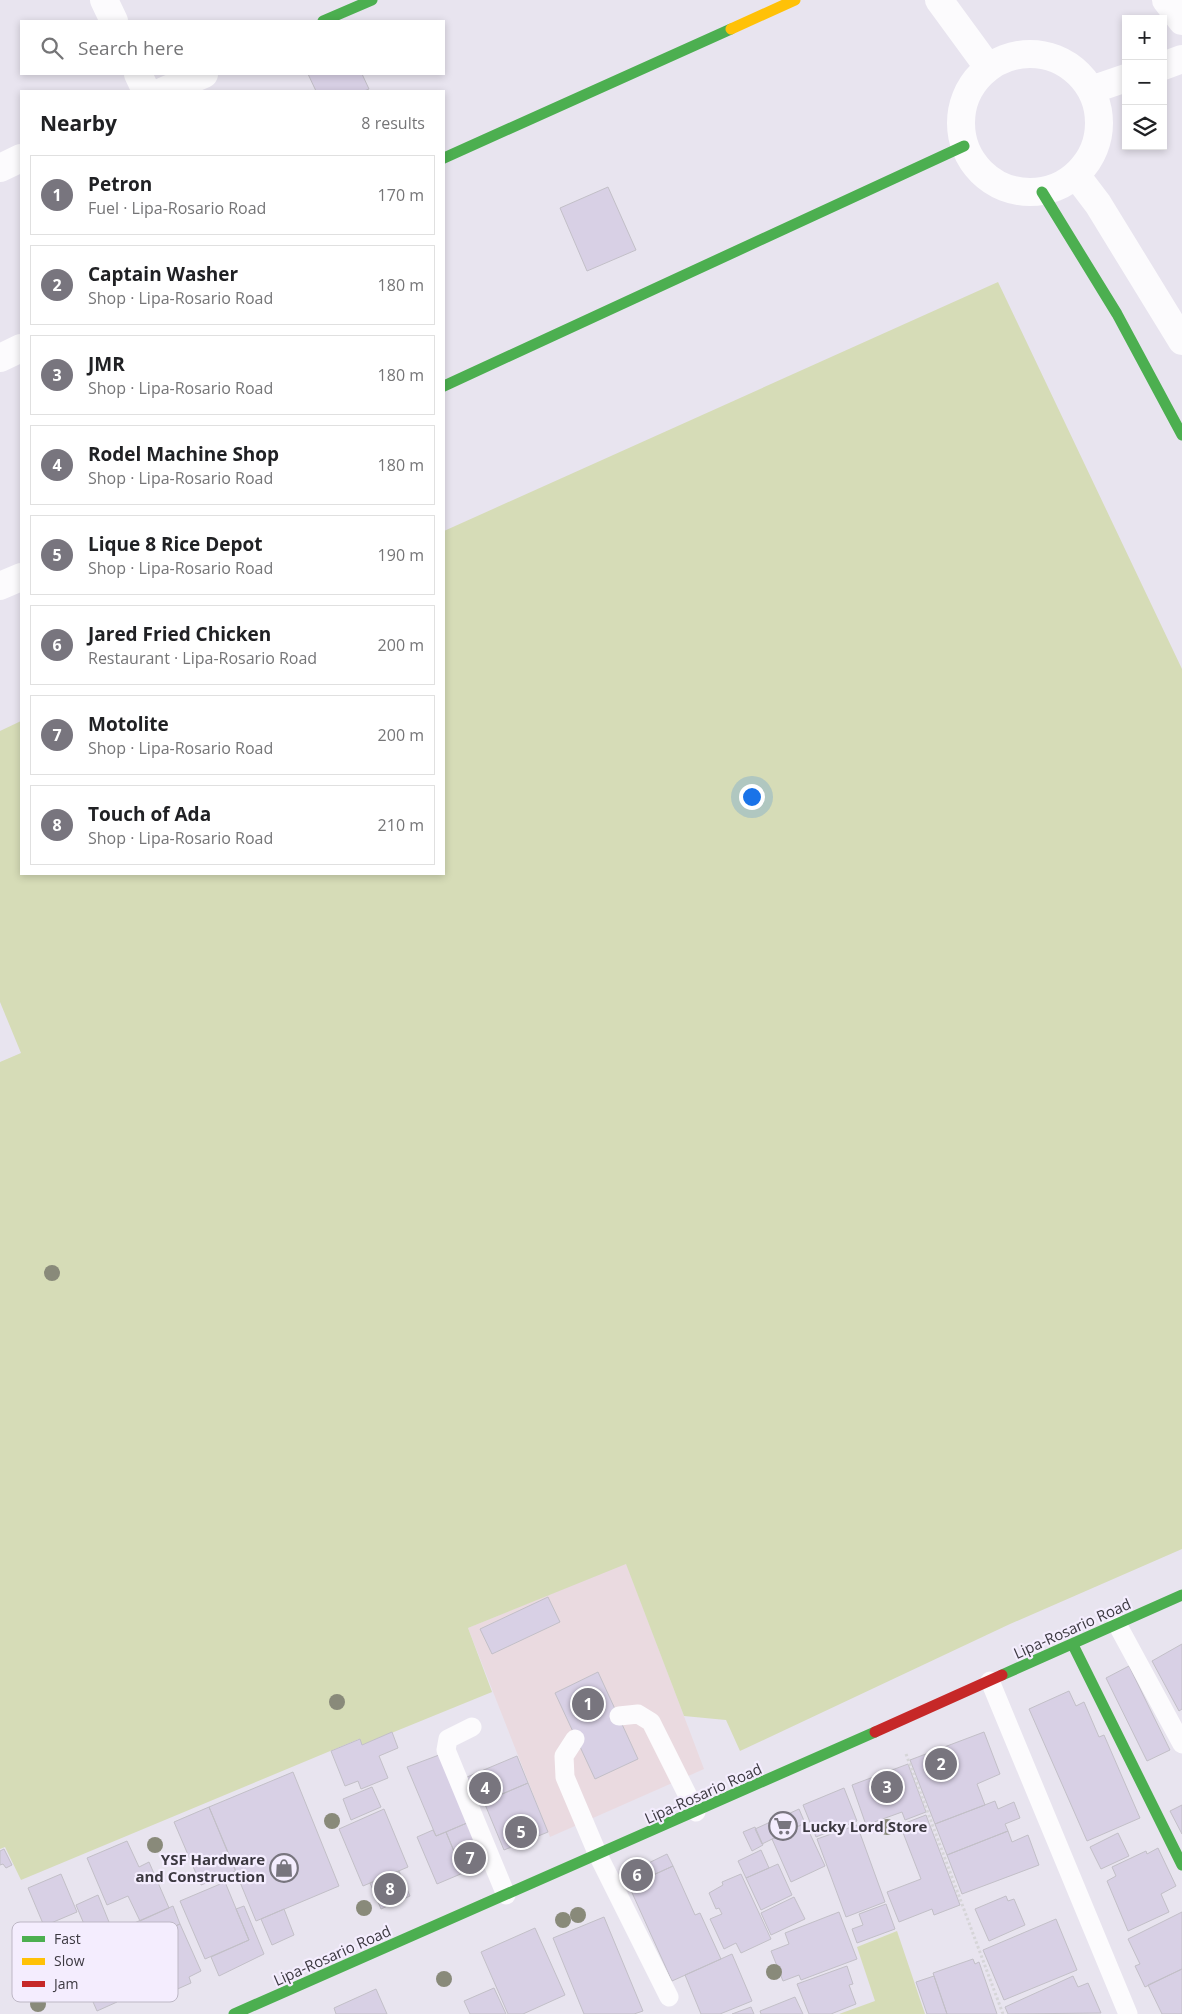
<!DOCTYPE html>
<meta charset="utf-8">
<style>
body{margin:0;font-family:"Open Sans",sans-serif;background:#f6f6f6;color:#202124}
.controls{position:absolute;right:15px;top:15px;display:grid;overflow:hidden;border-radius:0px;box-shadow:0 2px 8px #0003}
.controls button{width:45px;height:45px;display:grid;place-items:center;padding:0;border:0;border-bottom:1px solid #e0e0e0;background:#fff;color:#202124;font:25px sans-serif}
.you{position:absolute;left:751px;top:796px;width:18px;height:18px;margin:-12px;border:4px solid #fff;border-radius:50%;background:#1a73e8;box-shadow:0 0 0 8px #1a73e833}
.badge{display:grid;place-items:center;width:32px;height:32px;border-radius:50%;background:#78757e;color:#fff;font-size:16px;font-weight:700}
.pin{position:absolute;translate:-50% -50%;border:2px solid #fff;box-shadow:0 1px 5px #0006}
.list{margin:0;padding:0;list-style:none}
h2{display:flex;justify-content:space-between;align-items:center;height:65px;margin:0;padding:0 20px;font-size:21px}
h2 small{font-size:16px;font-weight:400;color:#757577}
.list li{display:grid;grid-template-columns:32px 1fr auto;gap:15px;align-items:center;box-sizing:border-box;height:80px;margin:0 10px 10px;padding:0 10px;border:1px solid #e0e0e0;border-radius:0px}
.list b{display:block;font-size:19px;white-space:nowrap}
.list p{margin:0;font-size:16px;white-space:nowrap;color:#757577}
.list em{font-size:16px;font-style:normal;color:#757577}
.icon{flex:none;width:28px;height:28px;fill:none;stroke:currentColor;stroke-width:2;stroke-linecap:round;stroke-linejoin:round}
.map{position:relative;flex:none;width:1182px;height:2014px;overflow:hidden}
.search{position:absolute;background:#fff;box-shadow:0 2px 8px #0003;left:20px;top:20px;width:425px;height:55px;display:flex;align-items:center;gap:12px;box-sizing:border-box;padding:0 18px;border-radius:0px;color:#757577;font-size:19px}
.panel{position:absolute;background:#fff;box-shadow:0 2px 8px #0003;left:20px;top:90px;width:425px;height:785px;border-radius:0px}
.map>svg:first-child{display:block}
.commercial{fill:#eadae0}
.green{fill:#d6dcb7}
.building{fill:#d8d0e5;stroke:#c2bfc7}
.lines{fill:none;stroke-linecap:round;stroke-linejoin:round}
.path{stroke:#d6d5d8;stroke-width:3;stroke-dasharray:2.5 2.5;stroke-linecap:butt}
.lane{stroke:#fcfbfd;stroke-width:19}
.street{stroke:#fcfbfd;stroke-width:28}
.fast{stroke:#4caf50;stroke-width:11}
.slow{stroke:#ffc107;stroke-width:11}
.jam{stroke:#c62828;stroke-width:11}
.tree{fill:#898a7a}
.labels{text-anchor:middle;dominant-baseline:central;stroke-width:4.5;stroke-linejoin:round;paint-order:stroke}
.street-label{font-size:15px;fill:#3c3941;stroke:#f4edfe}
.poi-label{font-size:15px;font-weight:bold;fill:#3c3941;stroke:#f4edfe;text-anchor:start}
.key{fill:#f4edfe;stroke:#bdb7c5;stroke-width:1}
.key-label{font-size:14px;fill:#3c3941}
</style>
<div class="map">
<svg width="1182" height="2014" viewBox="0 0 1182 2014">
<rect width="100%" height="100%" fill="#e8e4ef"/>
<path class="commercial" d="M626 1563 704 1769 550 1837 468 1628Z"/>
<path class="green" d="M998 282 1182 669V1549L1010 1624 740 1751 726 1720 684 1716 626 1564 468 1628 492 1692 362 1745 359 1739 21 1880 5 1847 0 1849V1062L21 1053 0 1002V731L21 721V874H444V531Z
M897 1931 925 2014H839L875 2001 857 1947Z"/>
<path class="building" d="M308 74H362L369 89 364 91H316Z
M608 187 636 250 587 271 560 208Z
M548 1597 560 1622 492 1654 480 1629Z
M1182 1644V1709L1179 1711 1152 1661Z
M1129 1666 1170 1750 1147 1761 1106 1678Z
M598 1672 638 1759 595 1779 555 1693Z
M1069 1691 1076 1706 1084 1702 1099 1737 1104 1735 1140 1818 1087 1841 1029 1709Z
M392 1732 398 1748 379 1756 388 1778 361 1789 358 1781 345 1786 331 1751 360 1739 362 1745Z
M984 1732 1000 1774 977 1784 985 1805 935 1824 910 1760Z
M439 1755 467 1823 436 1836 407 1767Z
M517 1756 528 1783 478 1804 467 1777Z
M908 1764 926 1812 905 1820 902 1812 866 1825 852 1785Z
M293 1772 339 1886 256 1921 209 1807Z
M528 1783 548 1832 504 1850 484 1802Z
M372 1787 381 1807 351 1820 343 1799Z
M844 1788 857 1821 816 1837 803 1805Z
M995 1801 998 1809 1014 1802 1020 1818 1005 1824 1008 1831 947 1855 935 1824Z
M1182 1805V1834L1170 1811Z
M209 1807 236 1871 201 1885 174 1822Z
M384 1809 408 1867 363 1886 339 1829Z
M799 1809 805 1823 762 1844 755 1829Z
M926 1815 960 1905 934 1915 932 1909 899 1922 887 1892 921 1879 900 1825Z
M467 1823 484 1864 463 1873 446 1832Z
M805 1823 825 1866 791 1882 772 1839Z
M857 1825 885 1902 846 1917 817 1839Z
M755 1827 763 1845 752 1851 743 1832Z
M433 1830 436 1836 446 1832 463 1873 437 1884 417 1837Z
M1008 1831 1012 1842 1028 1835 1039 1865 962 1894 947 1855Z
M1118 1833 1129 1856 1101 1869 1090 1847Z
M127 1841 139 1867 149 1862 169 1908 140 1921 128 1896 107 1905 87 1858Z
M1158 1848 1176 1886 1161 1894 1169 1912 1128 1931 1107 1881 1116 1876 1112 1867 1146 1851 1147 1854Z
M4 1849 12 1865 6 1868 3 1864 0 1865V1851Z
M761 1850 769 1868 746 1878 738 1861Z
M667 1854 673 1866 629 1886 624 1875Z
M778 1864 792 1895 761 1910 746 1878Z
M673 1866 695 1915 700 1913 721 1959 672 1981 629 1886Z
M399 1871 410 1896 381 1909 370 1883Z
M61 1874 77 1912 44 1926 28 1888Z
M741 1874 771 1939 741 1953 736 1943 724 1949 710 1919 722 1914 719 1908 716 1909 709 1893 723 1885 722 1882Z
M225 1882 249 1940 205 1959 180 1901Z
M98 1895 111 1927 89 1936 76 1905Z
M1006 1896 1008 1901 1014 1899 1025 1925 989 1941 975 1909Z
M794 1897 805 1919 771 1935 761 1913Z
M886 1904 895 1929 857 1943 852 1929 863 1925 859 1914Z
M173 1906 180 1924 140 1942 132 1924Z
M244 1906 264 1954 219 1976 211 1957 249 1940 236 1909Z
M284 1909 294 1935 272 1945 261 1919Z
M839 1912 857 1959 801 1980 799 1975 783 1981 771 1951 789 1944 785 1933Z
M1182 1912V1969L1145 1987 1135 1966 1140 1964 1128 1939Z
M604 1917 643 2011 634 2014H584L553 1938Z
M1056 1919 1077 1970 1004 2000 983 1950Z
M180 1924 201 1971 189 1977 191 1983 164 1995 161 1990 150 1995 129 1946Z
M535 1928 565 1995 523 2014H508L481 1952Z
M118 1954 130 1982 111 1990 117 2002 97 2011 80 1972Z
M732 1954 752 2001 720 2014H701L685 1975Z
M973 1959 975 1964 979 1962 997 2014H947L933 1973Z
M847 1966 853 1984 849 1985 856 2004 831 2014H809L797 1984Z
M1182 1969V2014H1162L1148 1985Z
M934 1976 947 2014H927L916 1982Z
M1073 1976 1078 1987 1088 1983 1101 2013 1008 2014 1005 2007Z
M494 1988 506 2014H470L464 2001Z
M376 1989 387 2014H336L334 2008Z
M795 1997 803 2014H761L760 2011Z
M751 2007 754 2014H732Z"/>
<g class="lines">
<path class="path" d="M906 1754 1003 2014"/>
<path class="lane" d="M1117 1624 1182 1744
M990 1681 1128 2014
M619 1716 638 1714 651 1722 696 1812
M472 1727 448 1739 446 1750 506 1895
M575 1739 564 1756 565 1777 598 1855 669 1997"/>
<path class="street" d="M104 0 114 21
M939 0 988 67
M1166 0 1182 21
M961 123a69 69 0 1 1 138 0a69 69 0 1 1-138 0Z
M1163 66 1182 59
M138 74 146 91
M1091 90 1126 78
M164 91 204 74
M0 168 21 158
M1076 175 1098 204 1182 341
M0 358 21 348
M0 586 21 577"/>
<path class="fast" d="M323 21 372 0
M444 158 731 29
M1042 192 1117 314 1182 435
M444 386 964 146
M1073 1645 1182 1865
M1002 1675 1182 1595
M234 2014 875 1732"/>
<path class="slow" d="M731 29 795 0"/>
<path class="jam" d="M875 1732 1002 1675"/>
</g>
<g class="tree">
<circle cx="52" cy="1273" r="8"/>
<circle cx="337" cy="1702" r="8"/>
<circle cx="332" cy="1821" r="8"/>
<circle cx="887" cy="1827" r="8"/>
<circle cx="155" cy="1845" r="8"/>
<circle cx="364" cy="1908" r="8"/>
<circle cx="578" cy="1915" r="8"/>
<circle cx="563" cy="1920" r="8"/>
<circle cx="774" cy="1972" r="8"/>
<circle cx="444" cy="1979" r="8"/>
<circle cx="38" cy="2004" r="8"/>
</g>
<defs>
<symbol id="supermarket-ring" viewBox="-11 -11 22 22"><circle r="9.5" fill="#f4edfe" stroke="#78757e" stroke-width="1.5"/><path d="M-6-5.5h2.5l.6 2H6L4.5 2H-2.5L-4.4-4H-6ZM-1.5 3.2a1.3 1.3 0 1 0 .1 0ZM3 3.2a1.3 1.3 0 1 0 .1 0Z" fill="#78757e"/></symbol>
<symbol id="shop-ring" viewBox="-11 -11 22 22"><circle r="9.5" fill="#f4edfe" stroke="#78757e" stroke-width="1.5"/><path d="M-5-2.5h2.3a2.7 3.5 0 0 1 5.4 0H5L5.5 6h-11ZM-1.5-2.5h3a1.5 2.3 0 0 0-3 0Z" fill="#78757e"/></symbol>
</defs>
<g fill-rule="evenodd">
<use href="#supermarket-ring" x="767" y="1810" width="32" height="32"/>
<use href="#shop-ring" x="268" y="1852" width="32" height="32"/>
</g>
<g class="labels">
<g class="street-label">
<text transform="translate(1072 1628) rotate(-24)">Lipa-Rosario Road</text>
<text transform="translate(703 1793) rotate(-24)">Lipa-Rosario Road</text>
<text transform="translate(332 1955) rotate(-24)">Lipa-Rosario Road</text>
</g>
<g class="poi-label">
<text x="802" y="1826">Lucky Lord Store</text>
<text x="265" y="1859" text-anchor="end">YSF Hardware<tspan x="265" dy="17">and Construction</tspan></text>
</g>
</g>
<rect x="12" y="1922" width="166" height="80" rx="8" class="key"/>
<rect x="22" y="1936" width="23" height="6" fill="#4caf50"/>
<rect x="22" y="1958" width="23" height="7" fill="#ffc107"/>
<rect x="22" y="1981" width="23" height="6" fill="#c62828"/>
<g class="key-label">
<text x="54" y="1944">Fast</text>
<text x="54" y="1966">Slow</text>
<text x="54" y="1989">Jam</text>
</g>
</svg>
<div class="controls">
<button>+</button>
<button>−</button>
<button><svg class="icon" aria-label="layers" viewBox="0 0 24 24"><path d="M12 4l9 5-9 5-9-5zM3 14l9 5 9-5"/></svg></button>
</div>
<div class="you"></div>
<div class="pin badge" style="left:588px;top:1704px">1</div>
<div class="pin badge" style="left:941px;top:1764px">2</div>
<div class="pin badge" style="left:887px;top:1787px">3</div>
<div class="pin badge" style="left:485px;top:1788px">4</div>
<div class="pin badge" style="left:521px;top:1832px">5</div>
<div class="pin badge" style="left:637px;top:1875px">6</div>
<div class="pin badge" style="left:470px;top:1858px">7</div>
<div class="pin badge" style="left:390px;top:1889px">8</div>
<div class="search"><svg class="icon" aria-label="search" viewBox="0 0 24 24"><circle cx="10" cy="10" r="6"/><path d="M15 15l6 6"/></svg>Search here</div>
<section class="panel">
<h2>Nearby<small>8 results</small></h2>
<ul class="list">
<li><span class="badge">1</span><div><b>Petron</b><p>Fuel · Lipa-Rosario Road</p></div><em>170 m</em></li>
<li><span class="badge">2</span><div><b>Captain Washer</b><p>Shop · Lipa-Rosario Road</p></div><em>180 m</em></li>
<li><span class="badge">3</span><div><b>JMR</b><p>Shop · Lipa-Rosario Road</p></div><em>180 m</em></li>
<li><span class="badge">4</span><div><b>Rodel Machine Shop</b><p>Shop · Lipa-Rosario Road</p></div><em>180 m</em></li>
<li><span class="badge">5</span><div><b>Lique 8 Rice Depot</b><p>Shop · Lipa-Rosario Road</p></div><em>190 m</em></li>
<li><span class="badge">6</span><div><b>Jared Fried Chicken</b><p>Restaurant · Lipa-Rosario Road</p></div><em>200 m</em></li>
<li><span class="badge">7</span><div><b>Motolite</b><p>Shop · Lipa-Rosario Road</p></div><em>200 m</em></li>
<li><span class="badge">8</span><div><b>Touch of Ada</b><p>Shop · Lipa-Rosario Road</p></div><em>210 m</em></li>
</ul>
</section>
</div>
